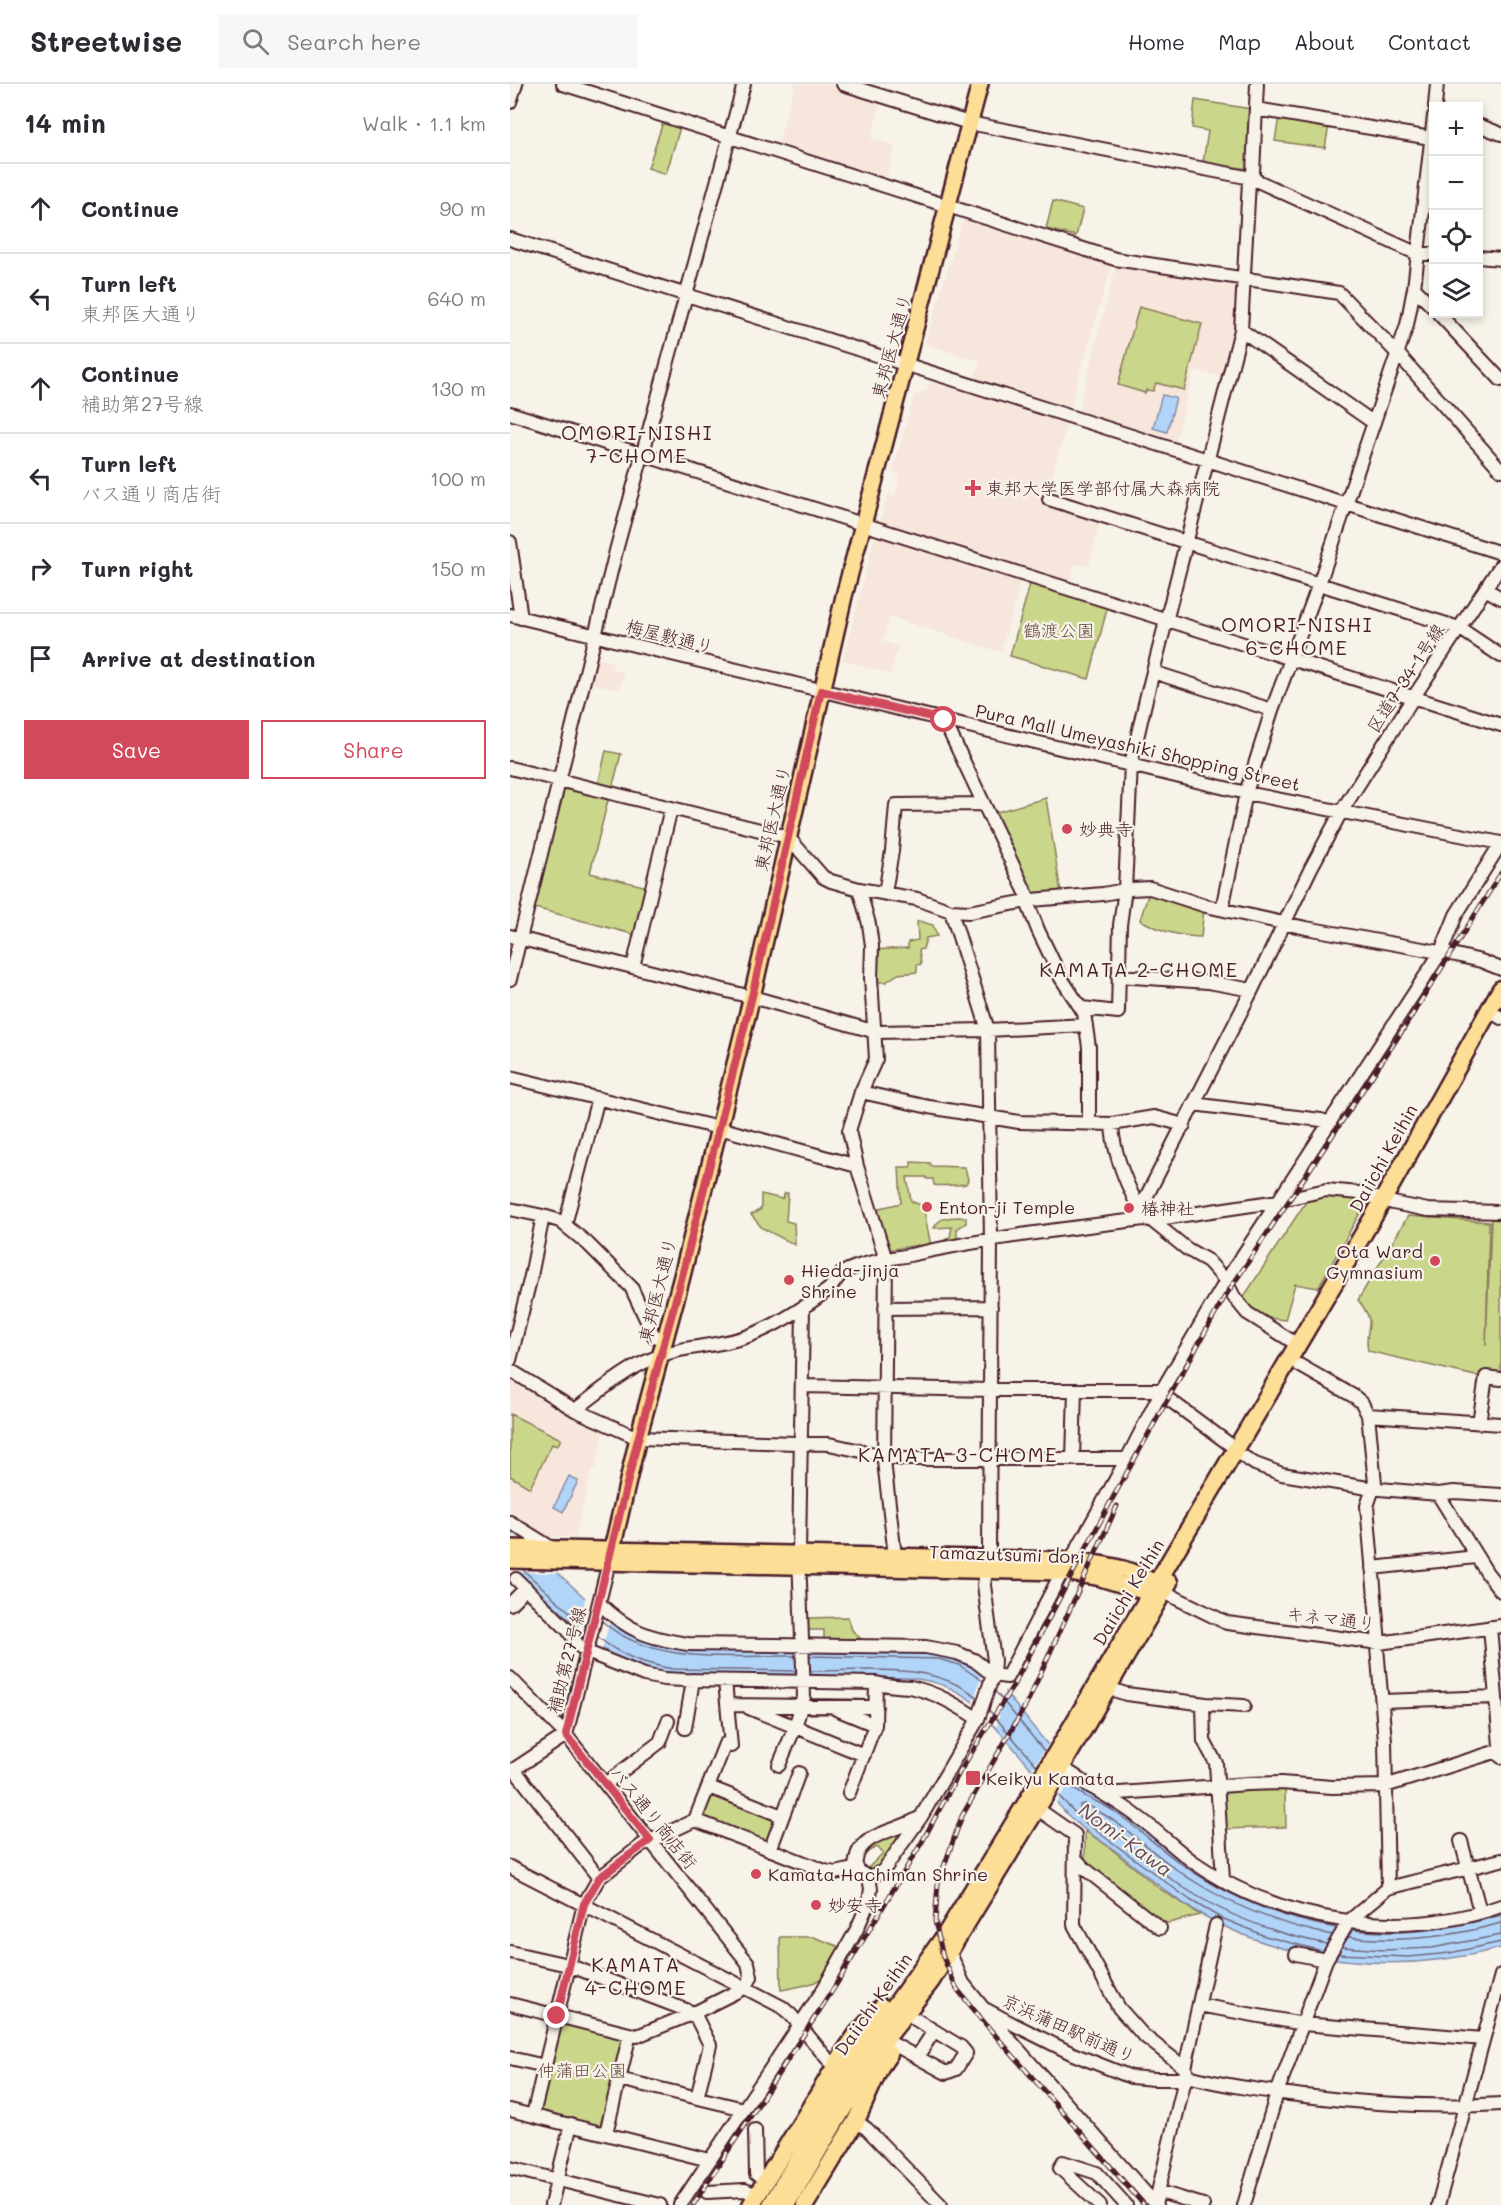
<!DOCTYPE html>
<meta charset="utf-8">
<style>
body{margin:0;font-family:Mali,"Klee One",sans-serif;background:#f7f7f7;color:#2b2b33}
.controls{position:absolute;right:18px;top:18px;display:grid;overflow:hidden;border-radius:0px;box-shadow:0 3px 9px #0003}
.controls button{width:54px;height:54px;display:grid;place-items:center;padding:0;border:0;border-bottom:2px solid #e1e1e2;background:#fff;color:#2b2b33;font:30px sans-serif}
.stop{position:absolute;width:18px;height:18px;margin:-14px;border:4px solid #d1495b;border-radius:50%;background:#fff}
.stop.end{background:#d1495b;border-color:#fff;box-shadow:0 2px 6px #0008}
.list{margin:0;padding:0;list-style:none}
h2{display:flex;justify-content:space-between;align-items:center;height:78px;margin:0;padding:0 24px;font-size:26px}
h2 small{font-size:20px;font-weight:400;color:#7c7c81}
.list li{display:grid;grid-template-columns:39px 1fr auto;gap:18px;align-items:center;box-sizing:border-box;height:90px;padding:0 24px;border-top:2px solid #e1e1e2}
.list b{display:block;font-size:22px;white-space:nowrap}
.list p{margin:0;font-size:20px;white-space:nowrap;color:#7c7c81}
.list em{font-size:20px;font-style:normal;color:#7c7c81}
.actions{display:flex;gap:12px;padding:18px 24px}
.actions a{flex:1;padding:14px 0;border:2px solid #d1495b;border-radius:0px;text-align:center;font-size:21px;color:#d1495b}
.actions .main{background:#d1495b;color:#fff}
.icon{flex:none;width:33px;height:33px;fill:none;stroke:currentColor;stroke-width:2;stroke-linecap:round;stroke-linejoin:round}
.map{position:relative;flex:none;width:991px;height:2121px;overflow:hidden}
header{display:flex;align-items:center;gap:36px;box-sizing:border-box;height:84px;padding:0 30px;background:#fff;border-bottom:2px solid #e1e1e2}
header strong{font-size:28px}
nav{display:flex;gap:33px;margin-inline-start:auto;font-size:21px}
.search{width:420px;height:54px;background:#f7f7f7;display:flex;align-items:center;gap:15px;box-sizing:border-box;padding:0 21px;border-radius:0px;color:#7c7c81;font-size:22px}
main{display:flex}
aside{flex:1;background:#fff}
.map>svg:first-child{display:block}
.built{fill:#f7e6db}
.green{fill:#cad68a;stroke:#8a7a5a;stroke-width:1.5}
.water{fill:#b0d5f9;stroke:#878ca7;stroke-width:1.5}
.pier{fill:#f7f3e8}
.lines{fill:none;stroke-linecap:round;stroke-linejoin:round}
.shore{stroke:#73687d;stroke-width:1.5}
.minor-casing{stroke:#4a1f2b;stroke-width:16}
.major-casing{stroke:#4a1f2b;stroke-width:20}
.highway-casing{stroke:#4a1f2b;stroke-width:21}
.minor{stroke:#f7f3e8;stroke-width:12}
.major{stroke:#fdde96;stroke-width:15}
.highway{stroke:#fdde96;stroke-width:16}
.rail-casing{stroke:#4a1f2b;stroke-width:5}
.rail{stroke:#f7f3e8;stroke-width:3;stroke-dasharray:9;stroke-linecap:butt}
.route{stroke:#d1495b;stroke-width:8}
.poi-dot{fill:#d1495b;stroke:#f7f3e8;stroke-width:2}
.labels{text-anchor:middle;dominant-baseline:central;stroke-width:4.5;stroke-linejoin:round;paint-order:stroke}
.street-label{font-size:18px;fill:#4a1f2b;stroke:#f7f3e8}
.poi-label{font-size:18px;fill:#4a1f2b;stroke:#f7f3e8;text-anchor:start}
.park-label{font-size:18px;fill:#6a4d43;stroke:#f7f3e8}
.neighbourhood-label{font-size:20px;letter-spacing:1.5px;fill:#4a1f2b;stroke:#f7f3e8}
.water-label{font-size:20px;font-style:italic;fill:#644c5e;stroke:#f7f3e8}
</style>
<header>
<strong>Streetwise</strong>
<div class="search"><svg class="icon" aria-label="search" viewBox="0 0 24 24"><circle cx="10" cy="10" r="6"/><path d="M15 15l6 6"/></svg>Search here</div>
<nav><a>Home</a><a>Map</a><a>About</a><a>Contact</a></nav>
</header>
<main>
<aside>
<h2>14 min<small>Walk · 1.1 km</small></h2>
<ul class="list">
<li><svg class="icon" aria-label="ahead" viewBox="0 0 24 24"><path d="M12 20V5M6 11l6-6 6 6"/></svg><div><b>Continue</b></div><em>90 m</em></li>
<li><svg class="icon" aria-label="left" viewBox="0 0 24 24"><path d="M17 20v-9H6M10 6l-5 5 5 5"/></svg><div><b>Turn left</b><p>東邦医大通り</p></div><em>640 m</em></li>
<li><svg class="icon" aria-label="ahead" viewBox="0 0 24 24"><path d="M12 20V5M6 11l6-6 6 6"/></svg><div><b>Continue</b><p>補助第27号線</p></div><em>130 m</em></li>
<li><svg class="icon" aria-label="left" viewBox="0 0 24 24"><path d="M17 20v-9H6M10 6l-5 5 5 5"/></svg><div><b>Turn left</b><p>バス通り商店街</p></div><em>100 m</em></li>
<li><svg class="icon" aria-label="right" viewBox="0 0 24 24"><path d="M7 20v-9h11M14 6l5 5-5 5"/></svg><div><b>Turn right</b></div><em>150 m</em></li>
<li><svg class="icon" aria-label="arrive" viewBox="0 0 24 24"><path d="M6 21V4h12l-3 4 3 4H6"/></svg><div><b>Arrive at destination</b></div></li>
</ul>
<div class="actions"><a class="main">Save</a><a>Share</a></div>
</aside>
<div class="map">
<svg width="991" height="2121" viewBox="0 0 991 2121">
<rect width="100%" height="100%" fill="#f7f3e8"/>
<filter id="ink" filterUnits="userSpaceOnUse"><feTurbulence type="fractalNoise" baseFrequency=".0167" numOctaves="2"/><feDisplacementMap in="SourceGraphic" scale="12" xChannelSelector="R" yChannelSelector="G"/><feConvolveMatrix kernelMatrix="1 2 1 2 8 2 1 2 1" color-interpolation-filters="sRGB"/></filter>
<g filter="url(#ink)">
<path class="built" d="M285 0H320L371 16 361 54 385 62 376 97 267 62Z
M454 131 599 176 602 180 560 323 555 325 464 296 470 277 415 260Z
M609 179 727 198 730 202 726 237 712 293 684 286 666 357 573 329 569 324 606 181Z
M420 294 554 335 557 340 536 415 591 434 579 482 565 480 560 501 391 449 370 437 378 411 385 412 389 398 388 392 383 385 404 312 417 306Z
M377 452 502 490 510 501 491 568 380 533 373 557 388 562 380 590 333 576 364 455Z
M83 573 103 578 102 585 114 588 109 606 76 598Z
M0 1291 94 1346 85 1385H82L65 1453H36L15 1444 0 1433Z"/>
<path class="green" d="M685 16 741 25 738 85 693 78 698 47 682 44Z
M769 33 819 41 815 64 765 57Z
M154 35 171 40 156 90 138 84Z
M543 117 573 125 566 152 536 145Z
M629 223 692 240 674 306 646 299 643 307 636 306 635 309 608 301Z
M523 497 598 521 579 595 500 572 520 500Z
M96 667 111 670 102 705 88 701Z
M55 702 99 712 80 789 142 804 130 852 21 823 51 704Z
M536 714 551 809 519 811 483 729Z
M639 808 694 825 691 853C667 852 651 847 630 836Z
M409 837 423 841 427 852 416 854 413 865 409 866 411 880 407 881V888L388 890 376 898H365L363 866 398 864V858L408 856 407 838Z
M401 1078 420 1079 421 1082 455 1083 458 1096 456 1100C451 1101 428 1102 424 1101L423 1095H417L416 1093H397L401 1117 413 1122 421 1162 409 1163 408 1161 377 1166 362 1126 391 1119 389 1083H401Z
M275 1109H278L276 1137 284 1139 285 1161 252 1144 241 1131 251 1125V1110L272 1115Z
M801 1110 856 1115V1118L808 1204 785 1200 775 1236 752 1233 731 1217Z
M898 1132 979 1138 976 1262 981 1135 991 1136V1289L975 1287 974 1294 858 1267C853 1241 869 1242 848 1216Z
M448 1133 456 1134V1139L447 1145V1157H433L440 1153 442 1143 424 1144C429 1133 438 1134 448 1133Z
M0 1330 51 1355 47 1362 42 1360 20 1404 0 1392Z
M338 1533 342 1546 352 1556 314 1555V1546H297V1534Z
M718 1704 775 1705 776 1743 714 1745 712 1707Z
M200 1708 267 1736 259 1755 250 1758 195 1736 192 1728Z
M575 1747 599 1763 650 1805 690 1831 659 1839 649 1837 577 1781 575 1774Z
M378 1751H385L389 1757 367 1786H358V1784L373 1769 367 1763 359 1767 350 1776 357 1765Z
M270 1853H304L330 1863C309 1901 314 1898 271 1906Z
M55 1937 109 1950 113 1956 93 2043 90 2044 29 2029 48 1941Z"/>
<path class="water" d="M652 311 666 314 657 348 643 344Z
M59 1392 68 1397 53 1428 44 1423Z
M0 1445 99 1536 136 1556 420 1568 441 1572 464 1582 495 1608 542 1666 601 1718 704 1794 849 1840 991 1825V1864C884 1892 770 1881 676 1821 653 1806 632 1788 611 1771 594 1758 575 1748 560 1733 545 1719 535 1702 523 1687 504 1663 483 1641 463 1618 444 1603 423 1596 399 1594L163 1591C137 1586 115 1579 93 1565L0 1482Z"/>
<path class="pier" d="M0 1452H10L50 1489 2 1488 0 1486Z
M76 1511 101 1533 92 1566 67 1546Z
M474 1585 495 1604 487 1643 472 1633 462 1621Z
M538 1660 563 1693 546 1719 521 1687Z"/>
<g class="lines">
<path class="shore" d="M12 1485 75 1542
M92 1537C141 1582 224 1571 285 1572
M88 1553C110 1572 135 1580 163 1585L286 1587
M300 1572 429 1575 449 1581 473 1597
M301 1587C356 1587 421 1577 467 1613
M485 1607 535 1668
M479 1626 527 1682
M556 1695C568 1714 589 1716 605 1728 628 1744 648 1763 670 1779 717 1813 770 1834 826 1844
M547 1710 573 1737 680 1816 709 1833 755 1852 812 1867
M843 1846C893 1852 943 1845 991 1831
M838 1853C890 1859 941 1853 991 1839
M817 1860C761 1849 707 1828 661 1795 644 1782 628 1768 611 1754 598 1744 583 1736 570 1725V1721L574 1720C610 1736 635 1763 667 1786 714 1819 766 1840 822 1851
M832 1863 874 1866 922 1864 991 1851
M828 1870 899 1873 940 1869 991 1858"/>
<defs>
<path id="minor" d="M53 0 605 175 829 209 888 270 991 386
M333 0 459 39 741 94 908 170H924
M0 18 6 0
M925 22 927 0
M746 25 921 54
M968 41 991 50
M0 155 991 469
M968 173 991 175
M904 204 924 224
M929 230 991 296
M731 246 864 339
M0 329 991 641
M539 415 949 544 991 572
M0 458 11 534
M975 505 991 514
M0 531 736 709 991 759 946 831 931 868 716 1197 652 1306 617 1375 561 1476
M643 588 762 626
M434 636 517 811 519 823 528 846 551 894 574 929 579 963V1039
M0 684 278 753 313 793 321 797 349 805 407 815 441 827 459 828 522 816 593 810 620 805 640 804 696 822 796 844 946 871 971 877 991 885
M349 805 359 840 362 862 361 894 366 975 351 1008 339 1047 347 1082 376 1176 374 1377 385 1472
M375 809 382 767 386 721 474 720
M712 825 736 709 762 626 809 500 897 241 904 204 924 32
M0 852 253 916 366 948 478 946 576 941
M123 883 161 724
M608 892 698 898 742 906
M0 895 107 463 234 0
M572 924 608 928 610 841 615 805 621 680 636 615 731 246 739 97 743 89 747 0
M988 932 991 934
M0 993 209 1044 347 1082
M351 1008 419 1023 509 1038 602 1040 644 1033 674 1041
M683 1020 811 1036 820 1039
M602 1040C603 1071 618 1103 632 1131
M0 1125 33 1132 50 1137 78 1160 121 1203 144 1252 155 1255
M630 1125 742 906 801 784 831 728 903 614 991 481
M641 1136 677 1165 698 1177 716 1197 724 1213 737 1229 788 1261
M55 1141 88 1014
M375 1224 481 1223
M0 1276 21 1192 33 1132
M789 1281 845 1313 852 1319 858 1331 865 1399 857 1422 869 1559 867 1563 875 1657 878 1804
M0 1286 65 1326 128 1354 319 1360 374 1372 395 1375H617
M292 1302 480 1306H652
M657 1314 726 1365
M65 1326C101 1299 125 1276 170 1266 194 1261 219 1260 241 1251 270 1240 295 1223 319 1205 324 1200 328 1191 334 1188 353 1178 379 1175 400 1171 476 1154 555 1145 633 1135L641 1136 762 1118 816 1106 849 1109 883 1119 918 1126 991 1128
M858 1331 991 1340
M969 1339 976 1293 991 1295
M734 1373 745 1380 772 1390 858 1404 928 1410 944 1408 991 1411
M563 1375 565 1306
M928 1410 977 1489 991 1507
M0 1438 42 1464
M862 1484 966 1473
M6 1495 58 1546 68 1561 77 1568 134 1591 154 1595 174 1596 366 1599C378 1602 388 1602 400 1603 425 1608 447 1621 468 1635
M654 1508 717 1539 869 1559 991 1542
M89 1519C118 1547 138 1554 178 1560L416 1563 447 1569 464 1576 483 1591 497 1593 552 1488
M0 1520 16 1504
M980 1543 991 1673
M0 1594 56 1651 238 1879 241 1893 236 1903
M215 1597 221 1662
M598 1604 616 1610 696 1620 734 1622
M872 1617 986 1613
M693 1620 694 1657 706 1679 713 1796
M218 1621 366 1623
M239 1624 354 1671
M326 1625 365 1641
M175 1644 183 1596
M269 1681 285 1643 294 1613 289 1470 293 1224
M551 1684C561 1688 569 1695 578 1701 595 1711 613 1721 628 1733 648 1747 665 1765 685 1779 771 1839 891 1857 991 1822
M4 1685 89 1794
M0 1688 56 1651 99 1478
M95 1700 150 1658 158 1637
M199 1703 272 1732
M339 1709 365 1641 366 1599
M595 1710 738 1700 771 1699 822 1703 875 1702 991 1666
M522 1721 565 1751 564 1841 609 1924 633 1951 675 1984
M185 1736 315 1787 325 1789 347 1784
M951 1757 968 1820
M260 1766 289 1689
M566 1775 575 1785 650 1844
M0 1783 272 1923 281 1931 325 1984
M359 1793 373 1787 411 1733 468 1635 483 1591 484 1577 474 1501 479 1465 480 1306 481 1157 478 946 441 827
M439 1867 453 1899 473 1924 503 1940 563 1970 621 1993 644 1995H669L678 1992C715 2002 756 2007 795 2012 860 2020 925 2024 991 2020
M0 1868 58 1881 184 1929 200 1961 187 2014
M786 1870 816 1876
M0 1920 127 1952 184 1929 236 1903
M689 1921 793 1940 973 1955
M477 1930 646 2121
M385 1961 436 1989 446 1985 456 1969 451 1963 405 1935
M407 1973 424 1947
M0 1974 35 1982
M109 1995 234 2025
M0 2026 199 2076
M23 2031 74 1820 89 1794 132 1761 185 1736 215 1660
M346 2037 357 2045 431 2121
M245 2046 246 2090 256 2096
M96 2049 120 1950
M0 2084 150 2121
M197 2108 235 2106 246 2111
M650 2108 693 2121
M41 2121 61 2040
M170 2121 313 1906 347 1845 359 1817 361 1805 359 1793C351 1790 344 1785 346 1776 349 1749 389 1747 407 1735
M590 2121 550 2084 553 2078 587 2089 616 2121
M645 2121 674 1999 678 1992 675 1984 706 1841
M734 2121 767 2009 816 1876 839 1837 878 1804 991 1776
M928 2121 991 1891"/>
<path id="major" d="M0 1464 561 1476C591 1480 633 1484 654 1508
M0 1476 552 1488 587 1493 640 1509 651 1508
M99 1478 128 1354 171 1196 244 904 334 512 470 0"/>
<path id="highway" d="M241 2121 333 1970 347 1950 372 1923
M261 2121 346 1976 434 1853 529 1698 865 1130 991 905
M276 2121 371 1961 421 1897 537 1708 659 1498
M295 2121 346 2037 370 1983 379 1970"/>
</defs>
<use href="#minor" class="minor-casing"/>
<use href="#major" class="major-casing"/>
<use href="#highway" class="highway-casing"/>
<use href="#minor" class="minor"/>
<use href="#major" class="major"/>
<use href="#highway" class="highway"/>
<defs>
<path id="rail" d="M607 1422 517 1619 452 1732 428 1799 425 1837 433 1873 447 1905 478 1943 634 2121
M183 2121 326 1901 412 1758 449 1689 504 1600 600 1419 714 1214 896 941 991 789"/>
</defs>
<use href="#rail" class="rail-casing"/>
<use href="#rail" class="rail"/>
</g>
</g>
<g class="lines" filter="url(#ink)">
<path class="route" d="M47 1932 74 1820 89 1794 140 1756 56 1651 126 1363 171 1196 244 904 311 607 434 636"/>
</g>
<g class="poi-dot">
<path d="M460 395h6v6h6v6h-6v6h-6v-6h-6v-6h6z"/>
<circle cx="557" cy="745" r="6"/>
<circle cx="417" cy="1123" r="6"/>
<circle cx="619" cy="1124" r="6"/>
<circle cx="925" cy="1177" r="6"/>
<circle cx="279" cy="1196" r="6"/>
<rect x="455" y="1686" width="16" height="16" rx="3"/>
<circle cx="246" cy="1790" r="6"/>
<circle cx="306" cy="1821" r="6"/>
</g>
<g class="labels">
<g class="street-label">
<text transform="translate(381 262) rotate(-75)">東邦医大通り</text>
<text transform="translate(160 552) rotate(14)">梅屋敷通り</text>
<text transform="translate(895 594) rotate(-57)">区道7-34-1号線</text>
<text transform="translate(628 663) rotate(13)">Pura Mall Umeyashiki Shopping Street</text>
<text transform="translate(262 734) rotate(-77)">東邦医大通り</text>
<text transform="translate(873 1074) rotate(-61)">Daiichi Keihin</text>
<text transform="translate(147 1206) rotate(-76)">東邦医大通り</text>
<text transform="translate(497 1470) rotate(2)">Tamazutsumi dori</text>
<text transform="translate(618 1508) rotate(-59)">Daiichi Keihin</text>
<text transform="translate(821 1534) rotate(7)">キネマ通り</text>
<text transform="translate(56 1576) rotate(-76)">補助第27号線</text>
<text transform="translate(144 1733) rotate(51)">バス通り商店街</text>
<text transform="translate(363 1920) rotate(-55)">Daiichi Keihin</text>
<text transform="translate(559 1944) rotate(24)">京浜蒲田駅前通り</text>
</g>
<g class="poi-label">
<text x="476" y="404">東邦大学医学部付属大森病院</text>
<text x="569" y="745">妙典寺</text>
<text x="429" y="1123">Enton-ji Temple</text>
<text x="631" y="1124">椿神社</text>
<text x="913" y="1167" text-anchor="end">Ota Ward<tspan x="913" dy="21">Gymnasium</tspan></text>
<text x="291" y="1186">Hieda-jinja<tspan x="291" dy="21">Shrine</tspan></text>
<text x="476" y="1694">Keikyu Kamata</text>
<text x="258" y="1790">Kamata Hachiman Shrine</text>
<text x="318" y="1821">妙安寺</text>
</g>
<g class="park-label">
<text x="549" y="546">鶴渡公園</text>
<text x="72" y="1986">仲蒲田公園</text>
</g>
<g class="neighbourhood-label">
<text x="127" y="348">OMORI-NISHI<tspan x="127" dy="23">7-CHOME</tspan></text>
<text x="787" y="540">OMORI-NISHI<tspan x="787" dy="23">6-CHOME</tspan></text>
<text x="629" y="885">KAMATA 2-CHOME</text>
<text x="448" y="1370">KAMATA 3-CHOME</text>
<text x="126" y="1880">KAMATA<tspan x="126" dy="23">4-CHOME</tspan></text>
</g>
<g class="water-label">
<text transform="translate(616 1755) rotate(36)">Nomi-Kawa</text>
</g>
</g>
</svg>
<div class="controls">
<button>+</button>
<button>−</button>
<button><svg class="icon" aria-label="locate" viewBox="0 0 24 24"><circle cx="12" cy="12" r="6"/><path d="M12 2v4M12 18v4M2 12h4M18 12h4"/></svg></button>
<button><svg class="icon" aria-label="layers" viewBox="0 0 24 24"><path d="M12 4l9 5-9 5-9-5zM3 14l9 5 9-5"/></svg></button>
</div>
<div class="stop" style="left:434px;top:636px"></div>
<div class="stop end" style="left:47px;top:1932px"></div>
</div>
</main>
